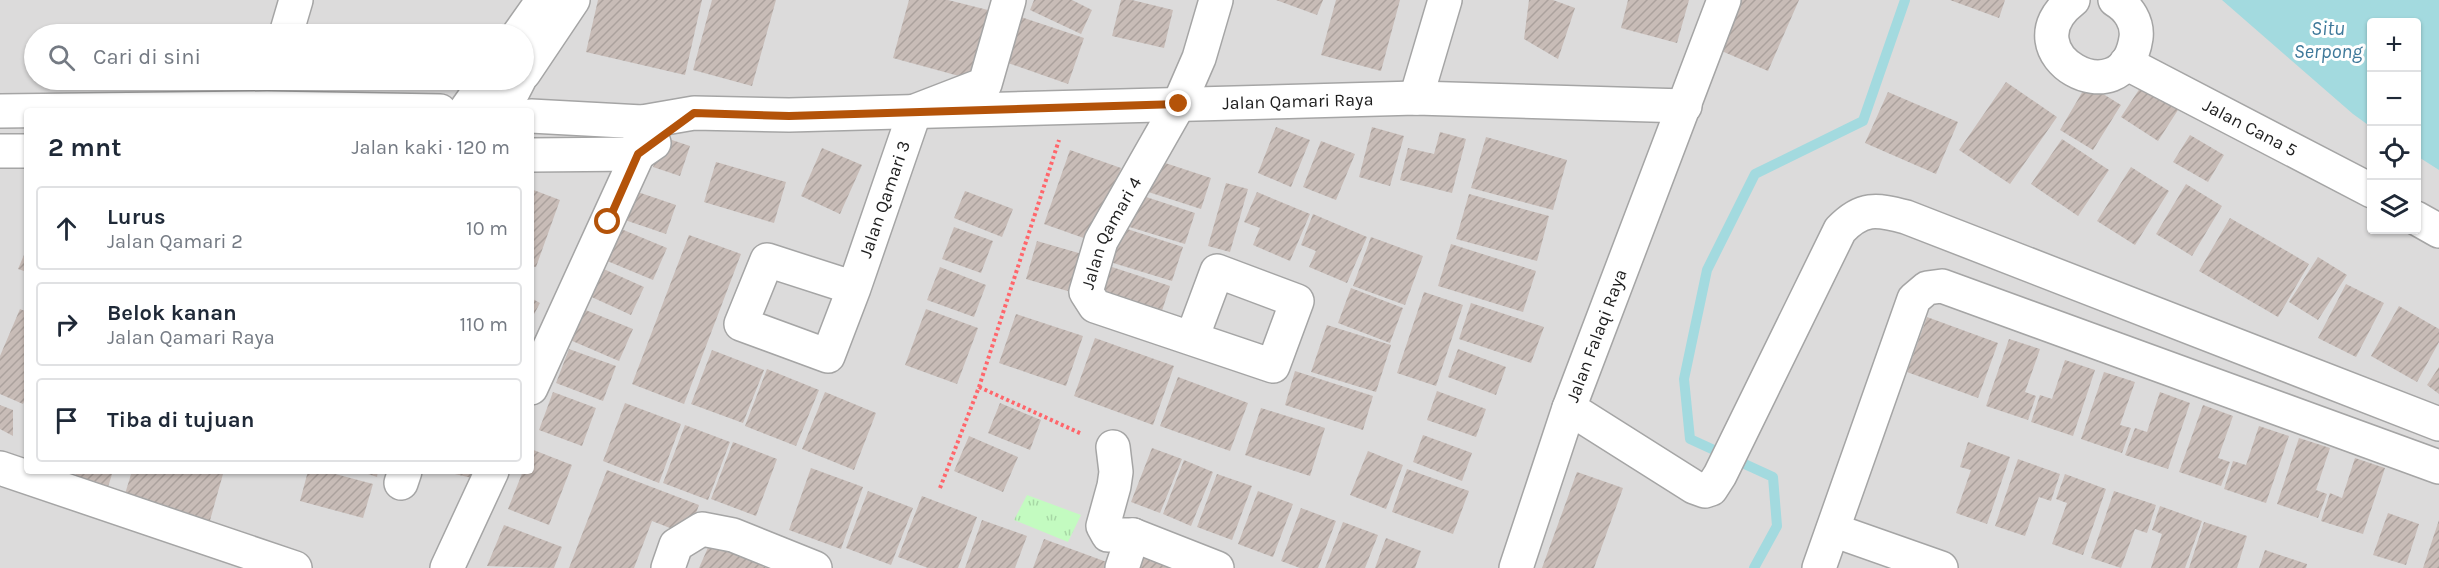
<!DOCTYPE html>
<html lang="id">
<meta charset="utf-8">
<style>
body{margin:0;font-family:Karla,sans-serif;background:#f2f2f3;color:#1f2937}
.controls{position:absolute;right:18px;top:18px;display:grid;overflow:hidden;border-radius:6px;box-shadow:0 2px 4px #0004}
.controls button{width:54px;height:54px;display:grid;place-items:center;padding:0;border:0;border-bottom:2px solid #e0e1e3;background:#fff;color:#1f2937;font:30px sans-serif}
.stop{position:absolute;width:18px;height:18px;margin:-14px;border:4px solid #b45309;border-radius:50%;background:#fff}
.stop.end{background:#b45309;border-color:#fff;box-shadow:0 2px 6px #0008}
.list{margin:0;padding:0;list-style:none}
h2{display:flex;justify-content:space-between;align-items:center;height:78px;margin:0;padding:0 24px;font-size:26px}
h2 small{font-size:20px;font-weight:400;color:#747a83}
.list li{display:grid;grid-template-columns:39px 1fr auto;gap:18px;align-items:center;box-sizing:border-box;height:84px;margin:0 12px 12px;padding:0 12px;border:2px solid #e0e1e3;border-radius:6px}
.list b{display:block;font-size:22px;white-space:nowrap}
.list p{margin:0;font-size:20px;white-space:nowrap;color:#747a83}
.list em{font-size:20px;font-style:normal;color:#747a83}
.icon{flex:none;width:33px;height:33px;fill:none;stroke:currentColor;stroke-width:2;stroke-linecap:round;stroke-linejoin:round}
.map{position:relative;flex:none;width:2439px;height:568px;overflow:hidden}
.search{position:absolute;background:#fff;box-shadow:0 2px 4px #0004;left:24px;top:24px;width:510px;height:66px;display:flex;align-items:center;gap:15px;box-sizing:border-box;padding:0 21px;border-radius:33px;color:#747a83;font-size:22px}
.panel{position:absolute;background:#fff;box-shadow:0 2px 4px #0004;left:24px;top:108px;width:510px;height:366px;border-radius:6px}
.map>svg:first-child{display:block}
.residential{fill:#dcdbdb;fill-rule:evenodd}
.park{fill:url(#park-tufts)}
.water{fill:#a3dadf}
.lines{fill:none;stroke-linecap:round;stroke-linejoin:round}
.stream{stroke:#a3dadf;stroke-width:10}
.building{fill:url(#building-hatch)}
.minor-casing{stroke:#a5a5a5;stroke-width:36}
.path{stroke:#ff666b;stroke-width:4;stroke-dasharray:3 3;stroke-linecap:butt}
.minor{stroke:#fff;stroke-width:33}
.route{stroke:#b45309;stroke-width:8}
.labels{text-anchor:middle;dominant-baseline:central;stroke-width:6;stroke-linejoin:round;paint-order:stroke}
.street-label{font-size:18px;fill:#1e1e1e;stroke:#fff}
.water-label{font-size:20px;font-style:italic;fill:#3f799a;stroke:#fff}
</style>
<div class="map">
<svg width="2439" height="568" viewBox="0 0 2439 568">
<defs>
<pattern id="park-tufts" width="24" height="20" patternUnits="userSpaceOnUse" patternTransform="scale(1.5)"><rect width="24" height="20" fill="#c3fbc0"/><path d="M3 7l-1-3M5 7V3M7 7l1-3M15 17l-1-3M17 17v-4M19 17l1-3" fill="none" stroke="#a7d7a5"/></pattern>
<pattern id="building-hatch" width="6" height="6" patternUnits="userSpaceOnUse" patternTransform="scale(1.5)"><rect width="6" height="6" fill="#c8bcb7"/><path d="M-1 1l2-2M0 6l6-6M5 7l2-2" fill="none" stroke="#aba19d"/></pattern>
</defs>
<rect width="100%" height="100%" fill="#f0eae4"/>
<path class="residential" d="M0 0H2439V568H0ZM2372 22H2416V230H2372ZM34 34H524V80H34ZM27 111H531V471H27Z"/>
<path class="park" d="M1027 495 1081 515 1068 542 1014 520Z"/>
<path class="water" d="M2222 0H2439V170L2417 156 2416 22H2372L2371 127 2353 114Z"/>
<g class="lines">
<path class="stream" d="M1754 568 1777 526 1773 477 1690 439 1684 379 1707 270 1755 174 1863 121 1905 0"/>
</g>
<path class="building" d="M598 0H702L685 75 586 52Z
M712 0H776L752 86 693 70Z
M909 0H948L988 10 970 79 893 58Z
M1034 0H1072L1092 10 1081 34 1030 10Z
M1121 0H1132L1173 10 1164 48 1112 36Z
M1276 0H1323L1317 15Z
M1336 0H1400L1381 71 1321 55Z
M1529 0H1553L1575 8 1558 59 1524 39Z
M1628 0H1689L1677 43 1621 28Z
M1739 0H1799L1768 71 1717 49Z
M1950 0H2005L1999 18Z
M1021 17 1084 38 1068 84 1005 62Z
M2006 82 2057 117 2010 184 1959 150Z
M2087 84 2121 105 2093 150 2060 130Z
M2142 85 2178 110 2158 141 2121 117Z
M1888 92 1958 122 1936 174 1865 143Z
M1276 127 1310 140 1291 187 1258 173Z
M1372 127 1404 136 1390 186 1359 177Z
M1440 132 1466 139 1452 193 1400 180 1408 148 1434 154Z
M2190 135 2224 155 2208 182 2173 162Z
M663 137 690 146 680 176 653 167Z
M1486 137 1567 160 1553 210 1471 188Z
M2062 139 2109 170 2078 216 2031 184Z
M1321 141 1355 154 1336 200 1303 187Z
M822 148 862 165 840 214 801 196Z
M1070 150 1121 168 1095 242 1044 224Z
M1150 158 1211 178 1201 209 1139 189Z
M716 162 786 182 774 223 704 202Z
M2131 167 2169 191 2135 245 2097 221Z
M1226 183 1248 189 1230 252 1208 246Z
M2186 184 2222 206 2192 256 2156 234Z
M531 189 560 200 536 267 531 266Z
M629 189 676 205 666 234 619 218Z
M965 191 1013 209 1002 237 954 218Z
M1257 192 1310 214 1290 261 1253 245 1260 228 1244 222Z
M1134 193 1195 213 1185 244 1123 225Z
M1469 194 1549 216 1537 261 1456 239Z
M1313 214 1367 237 1347 283 1309 267 1316 251 1301 245Z
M2230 218 2309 264 2278 317 2199 271Z
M614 226 667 248 653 280 600 258Z
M954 227 993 241 981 273 942 259Z
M1121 227 1183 247 1172 281 1110 262Z
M689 235 741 254 684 404 632 384Z
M1371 237 1423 256 1405 305 1353 286Z
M1037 241 1089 256 1078 294 1026 279Z
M1451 244 1536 271 1523 312 1438 286Z
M27 248V272L18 269Z
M2318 257 2347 275 2318 320 2289 302Z
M597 266 644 287 631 315 585 294Z
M1109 266 1170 286 1160 317 1099 297Z
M940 267 986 285 974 317 927 300Z
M2346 284 2384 303 2356 357 2318 338Z
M1351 288 1403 308 1390 343 1338 323Z
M1424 292 1463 305 1436 386 1397 373Z
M531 298 540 303 531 320Z
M1471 303 1544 327 1531 363 1459 339Z
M2399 306 2439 329V342L2417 382 2371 356Z
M20 309 27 312V394L23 404 0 394V356Z
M583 309 633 329 619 361 570 340Z
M926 309 978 328 957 384 905 365Z
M1016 314 1083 336 1066 386 999 363Z
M1927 317 1998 343 1978 398 1907 372Z
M1327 325 1391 345 1376 392 1311 372Z
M1095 338 1174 366 1153 425 1074 396Z
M2009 339 2040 349 2025 392 2036 396 2028 420 1986 406Z
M569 349 616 366 603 401 556 383Z
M1458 349 1506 367 1496 395 1448 377Z
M712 350 764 370 743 423 691 404Z
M2065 360 2095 370 2073 436 2031 422 2040 395 2052 399Z
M2439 367V394L2427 385Z
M767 369 819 390 796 446 745 426Z
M1295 371 1373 396 1363 430 1285 405Z
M2104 372 2135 382 2120 425 2131 428 2122 453 2081 439Z
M1178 377 1248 403 1230 451 1160 426Z
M1437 391 1486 409 1476 437 1427 420Z
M553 392 596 408 582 446 539 430Z
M825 392 876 413 854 470 802 449Z
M2160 392 2190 403 2168 469 2125 455 2135 428 2147 432Z
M625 403 681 424 659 483 603 461Z
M1000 403 1041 420 1030 450 988 433Z
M0 405 13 410V436L0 429Z
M2203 405 2233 416 2218 458 2230 462 2221 486 2179 472Z
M1261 408 1325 428 1310 476 1245 455Z
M685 425 730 442 708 500 663 483Z
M2259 426 2289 436 2266 503 2224 489 2233 461 2246 465Z
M1423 435 1472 453 1462 481 1413 462Z
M969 436 1018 457 1003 492 954 471Z
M2299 438 2330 448 2316 490 2327 494 2318 518 2277 504Z
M733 442 777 459 756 516 711 499Z
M1968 442 2010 457 1987 524 1956 513 1971 470 1960 467Z
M1152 448 1182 459 1160 513 1131 502Z
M531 449 572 465 549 525 508 509 523 471H531Z
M1368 451 1403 465 1386 509 1350 495Z
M2355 458 2385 468 2363 534 2321 521 2330 493 2342 498Z
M2018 459 2060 474 2051 501 2039 497 2025 536 1995 526Z
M1184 460 1213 472 1191 526 1163 514Z
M811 468 863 487 841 549 789 530Z
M1407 469 1469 491 1453 534 1392 512Z
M607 470 699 505 688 535 652 521 634 568H569Z
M77 471H113L108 487 75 477Z
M132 471H211L223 474 207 531 121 507Z
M308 471H324L373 484 363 518 300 501Z
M359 471H378L377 477Z
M442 471H474L472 478Z
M1577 472 1623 488 1594 568H1542Z
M1217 474 1252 486 1232 540 1197 527Z
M2065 474 2106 489 2083 555 2052 544 2067 503 2056 499Z
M868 491 913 508 891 565 846 548Z
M1258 491 1293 504 1273 557 1238 544Z
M2114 491 2156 505 2147 533 2135 529 2121 568 2091 558Z
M922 496 977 517 958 568H928L898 557Z
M2160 506 2202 521 2185 568H2151L2162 534 2152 530Z
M1301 508 1336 521 1318 568H1300L1281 561Z
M2388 513 2419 524 2406 565 2373 555Z
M982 520 1027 536 1015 568H965Z
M2439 520V568H2423Z
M1343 522 1378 535 1365 568H1325Z
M2204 522 2247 536 2237 568H2189Z
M504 525 562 547 554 568 487 566Z
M1386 538 1421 551 1415 568H1375Z
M1044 539 1123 568H1033Z
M710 543 767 568H699Z
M1140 550 1192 568H1133Z
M2265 550 2307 564 2306 568H2259Z"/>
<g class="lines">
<defs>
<g id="minor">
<path d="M2073 0C2004 53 2124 121 2136 38 2138 23 2129 8 2115 0"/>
<path d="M286 34 296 0"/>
<path d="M519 34 543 0"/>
<path id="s1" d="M2126 63 2372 191"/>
<path d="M524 73 573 0"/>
<path d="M1416 98 1445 0"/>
<path d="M0 111 267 108 440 111"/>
<path d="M465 111 487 80"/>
<path d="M503 111 519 80"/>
<path id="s2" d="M531 116 642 122 694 113 789 115 1416 98 1685 106"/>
<path d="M0 151H27"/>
<path d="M531 155 638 154 654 143"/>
<path d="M2416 218 2439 231"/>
<path id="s3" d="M854 288 828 356 741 324 767 260 854 288 915 111 985 84 1009 0"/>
<path id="s4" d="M1192 338 1217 271 1297 301 1273 366 1095 306 1086 292 1101 241 1179 104 1199 58 1216 0"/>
<path d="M531 388 638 154 642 122"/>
<path d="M1569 408 1694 487 1705 491 1711 489 1720 475 1840 230C1862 207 1876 209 1906 217L2439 424"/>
<path d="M1113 447 1116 472 1114 486 1103 526 1108 535H1133"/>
<path d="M0 468 295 568"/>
<path d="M401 483 405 471"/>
<path d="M1833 530 1941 568"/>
<path d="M447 568 492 471"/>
<path d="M668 568 676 545 702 529 733 535 815 568"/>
<path d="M1122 568 1133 535 1217 568"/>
<path id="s5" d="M1516 568 1569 408 1724 0"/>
<path d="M1819 568 1914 299 1927 288 1942 286 2439 467"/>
</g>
</defs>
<use href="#minor" class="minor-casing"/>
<path class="path" d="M979 387 1082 434
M940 488 979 387 1059 140"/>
<use href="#minor" class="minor"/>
</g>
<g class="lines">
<path class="route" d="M608 222 638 154 694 113 789 116 1179 104"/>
</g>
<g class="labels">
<g class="street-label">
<text stroke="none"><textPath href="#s2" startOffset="768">Jalan Qamari Raya</textPath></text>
<text stroke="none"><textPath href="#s1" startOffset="140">Jalan Cana 5</textPath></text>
<text stroke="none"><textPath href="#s3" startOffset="420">Jalan Qamari 3</textPath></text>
<text stroke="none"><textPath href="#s4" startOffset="495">Jalan Qamari 4</textPath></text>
<text stroke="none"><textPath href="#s5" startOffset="246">Jalan Falaqi Raya</textPath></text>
</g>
<g class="water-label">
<text x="2328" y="28">Situ<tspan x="2328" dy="23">Serpong</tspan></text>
</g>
</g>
</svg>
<div class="controls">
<button>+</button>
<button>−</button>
<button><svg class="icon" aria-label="locate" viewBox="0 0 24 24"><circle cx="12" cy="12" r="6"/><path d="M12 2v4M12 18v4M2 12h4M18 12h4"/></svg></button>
<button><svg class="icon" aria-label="layers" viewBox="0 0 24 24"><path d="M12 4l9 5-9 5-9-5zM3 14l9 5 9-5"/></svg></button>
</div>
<div class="stop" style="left:608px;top:222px"></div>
<div class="stop end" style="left:1179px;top:104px"></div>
<div class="search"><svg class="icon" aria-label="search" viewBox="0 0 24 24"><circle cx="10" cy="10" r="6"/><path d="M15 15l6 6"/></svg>Cari di sini</div>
<section class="panel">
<h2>2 mnt<small>Jalan kaki · 120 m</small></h2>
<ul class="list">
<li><svg class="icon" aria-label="ahead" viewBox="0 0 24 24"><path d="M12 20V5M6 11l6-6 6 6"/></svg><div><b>Lurus</b><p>Jalan Qamari 2</p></div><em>10 m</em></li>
<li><svg class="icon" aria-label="right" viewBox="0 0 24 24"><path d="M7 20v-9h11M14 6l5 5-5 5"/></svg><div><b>Belok kanan</b><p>Jalan Qamari Raya</p></div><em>110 m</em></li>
<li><svg class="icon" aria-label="arrive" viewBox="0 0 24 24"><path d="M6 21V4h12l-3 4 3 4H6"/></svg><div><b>Tiba di tujuan</b></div></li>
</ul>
</section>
</div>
